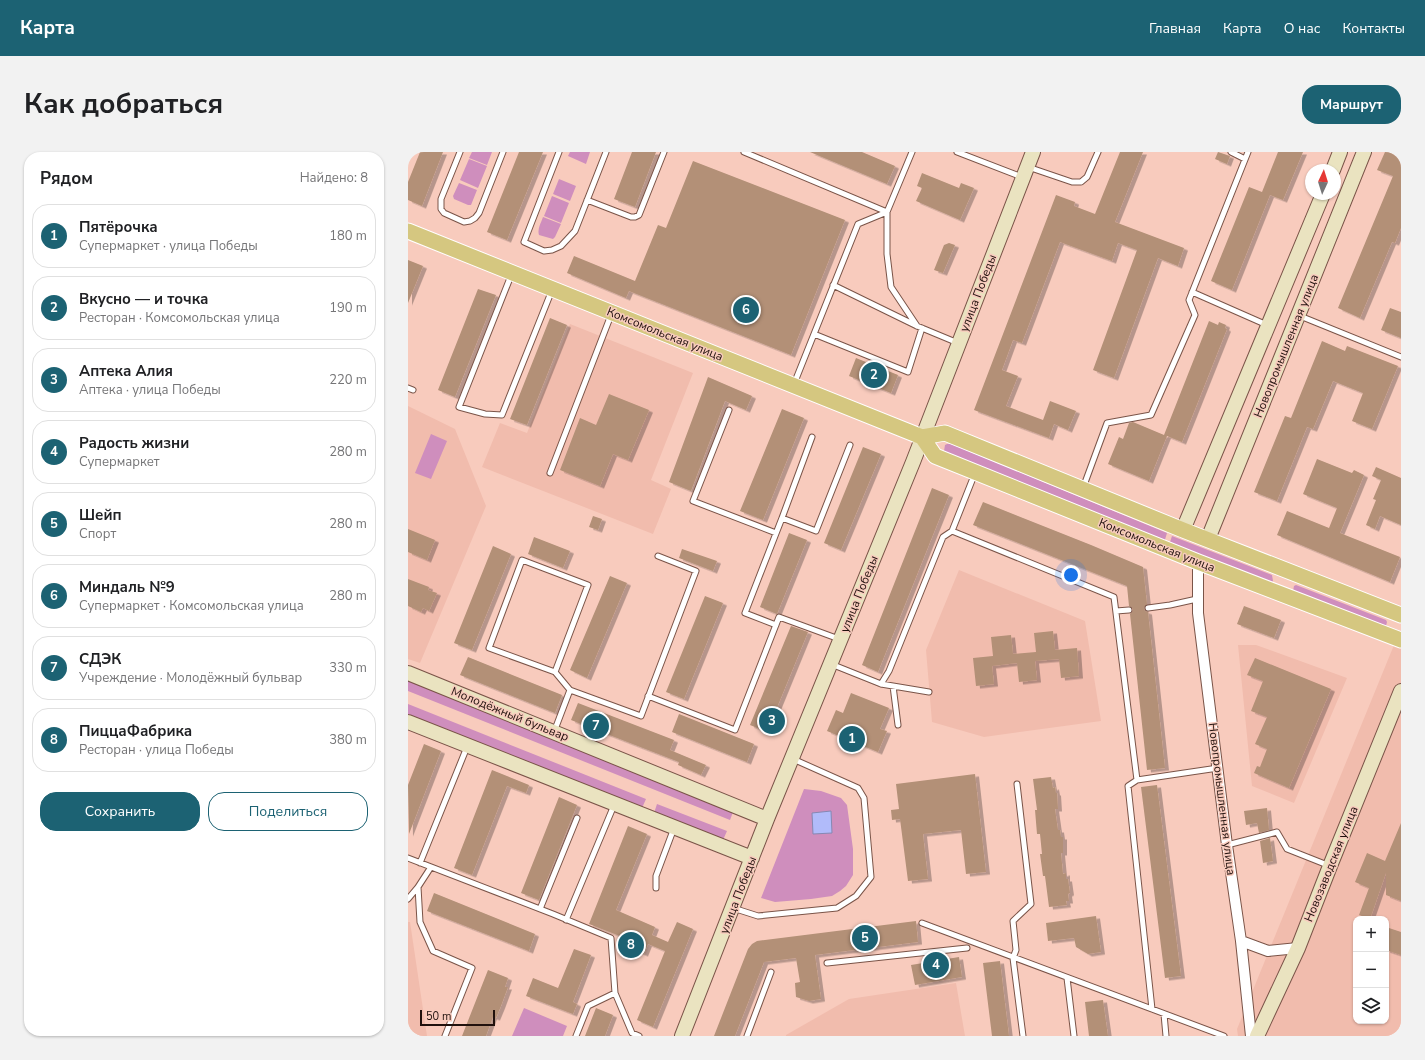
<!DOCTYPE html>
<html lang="ru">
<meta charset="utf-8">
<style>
body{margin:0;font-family:"Nunito Sans",sans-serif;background:#f2f2f2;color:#202124}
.controls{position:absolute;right:12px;bottom:12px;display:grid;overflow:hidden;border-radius:8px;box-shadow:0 1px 3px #0004}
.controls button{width:36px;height:36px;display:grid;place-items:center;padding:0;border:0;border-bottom:1px solid #e0e0e0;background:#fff;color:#202124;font:20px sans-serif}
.compass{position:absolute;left:897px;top:12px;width:36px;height:36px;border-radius:50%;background:#fff;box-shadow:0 1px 3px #0004;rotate:4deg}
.scale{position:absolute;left:12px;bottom:10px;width:75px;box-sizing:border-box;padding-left:4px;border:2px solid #20110d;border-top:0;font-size:11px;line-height:14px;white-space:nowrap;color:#20110d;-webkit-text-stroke:3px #f8cbbd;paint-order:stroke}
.you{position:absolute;left:663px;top:423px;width:14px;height:14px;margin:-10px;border:3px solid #fff;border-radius:50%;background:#1a73e8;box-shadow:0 0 0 6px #1a73e833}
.badge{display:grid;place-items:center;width:26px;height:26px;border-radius:50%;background:#1c6273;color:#fff;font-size:13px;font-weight:700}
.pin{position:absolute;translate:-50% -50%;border:2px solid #fff;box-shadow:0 1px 4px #0006}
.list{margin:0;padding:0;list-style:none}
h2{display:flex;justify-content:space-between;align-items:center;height:52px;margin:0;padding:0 16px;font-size:17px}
h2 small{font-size:13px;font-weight:400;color:#757577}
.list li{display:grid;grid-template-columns:26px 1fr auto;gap:12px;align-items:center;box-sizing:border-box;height:64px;margin:0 8px 8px;padding:0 8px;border:1px solid #e0e0e0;border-radius:16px}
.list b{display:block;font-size:15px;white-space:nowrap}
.list p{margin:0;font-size:13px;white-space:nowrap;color:#757577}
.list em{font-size:13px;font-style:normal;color:#757577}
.actions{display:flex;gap:8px;padding:12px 16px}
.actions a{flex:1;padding:9px 0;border:1px solid #1c6273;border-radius:16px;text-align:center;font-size:14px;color:#1c6273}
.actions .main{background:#1c6273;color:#fff}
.icon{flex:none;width:22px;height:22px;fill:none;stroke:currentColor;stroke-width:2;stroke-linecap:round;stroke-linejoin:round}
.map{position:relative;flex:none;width:993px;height:884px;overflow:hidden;border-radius:16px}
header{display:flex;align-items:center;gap:24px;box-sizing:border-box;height:56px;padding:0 20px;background:#1c6273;color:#fff}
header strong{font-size:19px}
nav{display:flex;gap:22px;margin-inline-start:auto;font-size:14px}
.intro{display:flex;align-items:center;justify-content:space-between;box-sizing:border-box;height:96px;padding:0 24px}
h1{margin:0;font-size:28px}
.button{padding:10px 18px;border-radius:16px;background:#1c6273;color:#fff;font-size:14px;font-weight:700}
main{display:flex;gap:24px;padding:0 24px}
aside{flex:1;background:#fff;border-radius:16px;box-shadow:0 1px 3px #0004}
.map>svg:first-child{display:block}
.built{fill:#f1bcad;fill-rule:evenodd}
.green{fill:#cf8ebd}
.water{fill:#b1bbfa;stroke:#8688b3}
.building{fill:#b39077;filter:url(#shadow)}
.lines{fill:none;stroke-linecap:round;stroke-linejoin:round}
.lane-casing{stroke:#7a5448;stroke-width:7}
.street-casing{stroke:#7a5448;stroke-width:12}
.secondary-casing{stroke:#7a5448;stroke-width:16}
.primary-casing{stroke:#fff;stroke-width:17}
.lane{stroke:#fff;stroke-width:5}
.street{stroke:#fff;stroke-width:10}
.secondary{stroke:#eae3c0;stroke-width:14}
.primary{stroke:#d5c780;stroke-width:15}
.labels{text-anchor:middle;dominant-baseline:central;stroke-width:3;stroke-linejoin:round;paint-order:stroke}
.street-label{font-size:12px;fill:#20110d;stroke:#f8cbbd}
</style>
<header>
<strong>Карта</strong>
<nav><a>Главная</a><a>Карта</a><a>О нас</a><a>Контакты</a></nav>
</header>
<div class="intro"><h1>Как добраться</h1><a class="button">Маршрут</a></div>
<main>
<aside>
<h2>Рядом<small>Найдено: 8</small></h2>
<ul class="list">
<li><span class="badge">1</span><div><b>Пятёрочка</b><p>Супермаркет · улица Победы</p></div><em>180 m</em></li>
<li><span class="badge">2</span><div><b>Вкусно — и точка</b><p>Ресторан · Комсомольская улица</p></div><em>190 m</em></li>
<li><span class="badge">3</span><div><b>Аптека Алия</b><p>Аптека · улица Победы</p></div><em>220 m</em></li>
<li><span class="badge">4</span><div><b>Радость жизни</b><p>Супермаркет</p></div><em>280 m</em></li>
<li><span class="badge">5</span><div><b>Шейп</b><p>Спорт</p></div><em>280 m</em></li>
<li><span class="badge">6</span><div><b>Миндаль №9</b><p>Супермаркет · Комсомольская улица</p></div><em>280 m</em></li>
<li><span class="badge">7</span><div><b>СДЭК</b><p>Учреждение · Молодёжный бульвар</p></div><em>330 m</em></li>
<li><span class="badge">8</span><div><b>ПиццаФабрика</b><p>Ресторан · улица Победы</p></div><em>380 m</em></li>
</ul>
<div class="actions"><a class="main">Сохранить</a><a>Поделиться</a></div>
</aside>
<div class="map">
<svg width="993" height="884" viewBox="0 0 993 884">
<defs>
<filter id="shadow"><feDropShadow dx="4" dy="2.5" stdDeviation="0" flood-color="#0004"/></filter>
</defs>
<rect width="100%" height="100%" fill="#f8cbbd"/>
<path class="built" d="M162 172 285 221 243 328 263 337 245 382 74 315 92 271 119 281Z
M0 254 47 277 78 354 12 511 0 507Z
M551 418 677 469 693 569 576 585 524 570 518 498Z
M830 493H848L939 526 886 651 844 634Z
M986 493 993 496V884H830L829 877ZM948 767H978V869H948Z
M0 770H2L19 884H0Z
M548 831 557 884H378V883L441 847Z"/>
<path class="green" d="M64 0H84L79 13 61 6Z
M162 0H182L178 12 160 4Z
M61 7 79 14 70 36 52 28Z
M151 27 168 34 162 49 145 42Z
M51 31 69 38 63 53H60L46 47 45 44Z
M144 44 161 51 153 71 136 64Z
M135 65 153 72 147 85 145 87 131 83C129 77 133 71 135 65Z
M23 282 39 289 23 327 7 321Z
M539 292H543L759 381 756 391 536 299 537 293Z
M764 384 864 423 865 429 863 431 761 393Z
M888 433 978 468 979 470 978 474 885 439 886 434Z
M0 529 325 660 322 668 0 539Z
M0 552 238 647 234 656 0 562Z
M396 637 413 639 433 646 439 653 445 697V723L438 734 432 739 424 744 403 747 367 750 353 746Z
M249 652 319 679 315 688 246 661Z
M116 856 159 874 155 884H104Z"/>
<path class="water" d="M423 659 424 681 405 682 404 661Z"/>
<path class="building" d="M12 0H35L14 54 0 48V30Z
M111 0H135L99 88 79 80Z
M224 0H248L227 55 206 47Z
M402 0H454L487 14 479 32Z
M712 0H735L707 70 776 96 770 114 750 106 706 226 685 218 729 98 710 91 704 109 652 90 614 191 605 188 594 218 610 224 598 254 635 268 642 249 668 259 660 278 646 272 641 286 566 258 648 43 667 50 666 54 687 62Z
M810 0 822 4 819 12 807 7Z
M870 0H895L875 48 862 43 824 138 803 129 841 35 854 40Z
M977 0H993V76L987 91 984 90 952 166 930 156 985 24 969 18Z
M285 9 437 68 383 203 221 139 218 146 159 121 166 104 227 129 250 73 258 76Z
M514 21 551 36 553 31 566 36 552 68 508 49 514 36 509 34Z
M541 91 547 93 535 121 526 118 536 93Z
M0 108 15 114 0 151Z
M70 137 88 143 47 245 30 238Z
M982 156 993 160V186L973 178Z
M142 166 159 173 119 273 102 267Z
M801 169 810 173 811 170 818 173 817 176 819 177 774 290 759 284 741 329 700 312 711 285 715 287 721 271 725 270 756 283Z
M914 189 937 199 939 194 990 214 964 277 944 269 955 241 925 229 905 277 899 275 869 349 846 340 877 264 883 266Z
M448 206 490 223 483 241 441 224Z
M300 225 344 244 338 258 317 249 283 339 261 330Z
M201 242 241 258 220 308 205 302 192 334 152 318 172 266 188 273Z
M374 257 396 266 355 368 332 359Z
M455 295 473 302 433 398 416 391Z
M909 307 944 321 946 318 956 323 932 381 992 405 982 430 869 383 879 359 921 376 929 356 895 342Z
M968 315 993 326V373L972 364 967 377 958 373 968 348 965 347 973 328 964 324Z
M524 336 541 343 470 520 454 513Z
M575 350 683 393 735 415 739 452 736 456 737 459 740 460 757 616 739 618 722 462 724 460 725 457 721 454 719 434 565 373Z
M185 364 194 367 190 378 181 375Z
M0 377 27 388 19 408 0 400Z
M381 381 399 388 369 462 352 455Z
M126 385 162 399 155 416 120 402Z
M85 394 103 402 64 498 46 491Z
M274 397 309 409 305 419 271 406Z
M202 424 219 431 179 526 162 518Z
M0 427 21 435 20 438 29 441 21 459 15 456 13 460 0 454Z
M297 444 315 451 276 547 258 540Z
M836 454 873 468 866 486 829 472Z
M383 474 400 480 359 580 342 573Z
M645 479 647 498 669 496 671 524 653 526 651 507 627 509 629 528 611 530 609 511 584 514 586 532 568 534 565 506 585 504 583 485 603 483 605 502 628 500 626 481Z
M60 505 154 543 147 561 52 523Z
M847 506 923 537 881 636 846 621 849 614 852 615 859 597 847 592 859 565 843 559 855 529 839 523Z
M443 541 481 556 472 577 479 579 470 600 419 579 428 558 435 561Z
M170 551 266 588 262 598 298 613 293 623 270 613 271 610 163 568Z
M271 562 346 592 339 610 264 580Z
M16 592 33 599 1 682 0 633Z
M84 618 121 633 118 641 99 634 64 723 46 716Z
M567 622 578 720 558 722 553 678 515 682 520 727 500 729 492 667 484 668 483 658 491 657 488 632Z
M643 625 645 636 647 635 648 641H649L650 657H647L650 678H652L653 685H655V701H653L655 722 658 721V727H660L662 741 660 742 661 749H658L659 753 641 755 637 724H635L632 702H634L632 682H629L627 658H629L625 627Z
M749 633 773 824 757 826 733 635Z
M151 645 169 653 131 748 113 741Z
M859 656 861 678 851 681 849 671 838 673 836 659Z
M993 671V749L978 743V721L962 767 951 763 961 736 947 730 959 701 977 709Z
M220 674 239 682 208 758 247 775 244 783 260 790 269 770 285 777 245 875 229 868 257 799 240 792 236 802 209 790 212 784 181 772Z
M862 686 865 709 855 711 852 689Z
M26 741 127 782 121 799 19 759Z
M688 764 693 800 680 802 668 795 666 786 640 789 638 771Z
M508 769 510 790 407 803 413 847 401 849 388 845 387 831 392 830 388 806 356 810 327 884H306L340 797 344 792 349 789Z
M978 775 993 780V803L978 798Z
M166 797 183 803 165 850 169 852 165 862 118 844 125 826 150 836Z
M551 805 554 825 507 833 503 813Z
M592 809 601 884H584L575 811Z
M80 818 100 826 97 835H100L93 854 88 866 85 865 78 884H54Z
M695 848 700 884H681L677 850Z
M188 856 205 863 197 884H177Z"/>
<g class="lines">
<defs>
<path id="lane" d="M52 0 33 47V57L36 61 56 70 62 69 67 66 71 61 95 0
M151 0 116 90 136 99 144 98 153 94 167 79 198 0
M336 0 479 60V102L483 135 509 174
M549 0 614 25
M823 0 837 7
M620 15 664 30H673L679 25 690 0
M179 48 223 65H227L231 63 256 0
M104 121 51 255 77 262 94 263 144 138
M425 133 509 174 550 191
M784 140 859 173
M892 164 993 205
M406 182 500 220 514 176
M386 232 450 72 479 60 504 0
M0 236 5 238
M321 258 285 349 368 381
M142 321 203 163
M675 336 699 271 743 263 787 163 781 148 840 0
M374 366 404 285
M544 379 706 445 729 628 720 634 744 857
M740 456 762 453 789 447
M708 459 721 458
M368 473 337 461 374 366 408 379 442 293
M423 512 473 532 521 540
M147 520 81 496 114 408 180 433 147 520 162 538 233 564 288 419 250 404
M473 532 481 519 535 385 544 379 567 321
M485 534 490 573
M240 544 327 578 371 465 431 487
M146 580 162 538
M729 628 810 616
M609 632 623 752 605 769 608 798 605 806 615 884
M819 693 869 680 879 697 922 714
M0 706 145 762 203 786 207 841 224 881 231 884
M12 711 59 595
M23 715 10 735 12 770 25 799 64 816 37 884
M248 736V724L266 676
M0 747 10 735
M325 756 350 764 429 756 448 744 463 725 456 646 450 636 385 607
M132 757 169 666
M158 768 204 658
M514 771 816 884
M419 811 559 796
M659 826 666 884
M756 862 758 884
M168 884 180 854 207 841
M339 884 363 820"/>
<path id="street" d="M790 410V461L819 693 833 789 843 884
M833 789 860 799 890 796"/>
<path id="secondary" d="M925 18 932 0
M775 378 915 42
M800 387 956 0
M0 521 359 667
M0 570 344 706
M274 884 359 667 505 310 625 0
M849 884 890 796 922 714 993 539"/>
<path id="primary" d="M0 79 514 285 537 281 775 378 993 463
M514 285 527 304 790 410 993 488"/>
</defs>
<use href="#lane" class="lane-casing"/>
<use href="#street" class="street-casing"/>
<use href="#secondary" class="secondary-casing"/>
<use href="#primary" class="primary-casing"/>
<use href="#lane" class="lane"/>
<use href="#street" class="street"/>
<use href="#secondary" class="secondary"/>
<use href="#primary" class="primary"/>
</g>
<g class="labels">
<g class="street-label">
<text transform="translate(570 141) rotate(-69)">улица Победы</text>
<text transform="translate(257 182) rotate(22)">Комсомольская улица</text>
<text transform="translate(878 194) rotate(-68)">Новопромышленная улица</text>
<text transform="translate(749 393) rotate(22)">Комсомольская улица</text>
<text transform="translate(451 442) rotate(-68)">улица Победы</text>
<text transform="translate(102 562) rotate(22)">Молодёжный бульвар</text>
<text transform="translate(814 647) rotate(83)">Новопромышленная улица</text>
<text transform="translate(923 712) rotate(-68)">Новозаводская улица</text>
<text transform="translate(330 743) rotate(-69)">улица Победы</text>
</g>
</g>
</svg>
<div class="controls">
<button>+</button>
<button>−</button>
<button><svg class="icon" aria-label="layers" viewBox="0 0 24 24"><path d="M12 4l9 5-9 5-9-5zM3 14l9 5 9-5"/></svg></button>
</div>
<svg class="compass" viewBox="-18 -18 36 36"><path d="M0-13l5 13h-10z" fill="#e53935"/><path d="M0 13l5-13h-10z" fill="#757577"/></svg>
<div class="scale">50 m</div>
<div class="you"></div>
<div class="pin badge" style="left:444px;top:587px">1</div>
<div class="pin badge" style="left:466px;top:223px">2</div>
<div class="pin badge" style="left:364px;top:569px">3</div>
<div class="pin badge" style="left:528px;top:813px">4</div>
<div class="pin badge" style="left:457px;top:786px">5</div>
<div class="pin badge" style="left:338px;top:158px">6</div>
<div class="pin badge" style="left:188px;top:574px">7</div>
<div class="pin badge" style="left:223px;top:793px">8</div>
</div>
</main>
